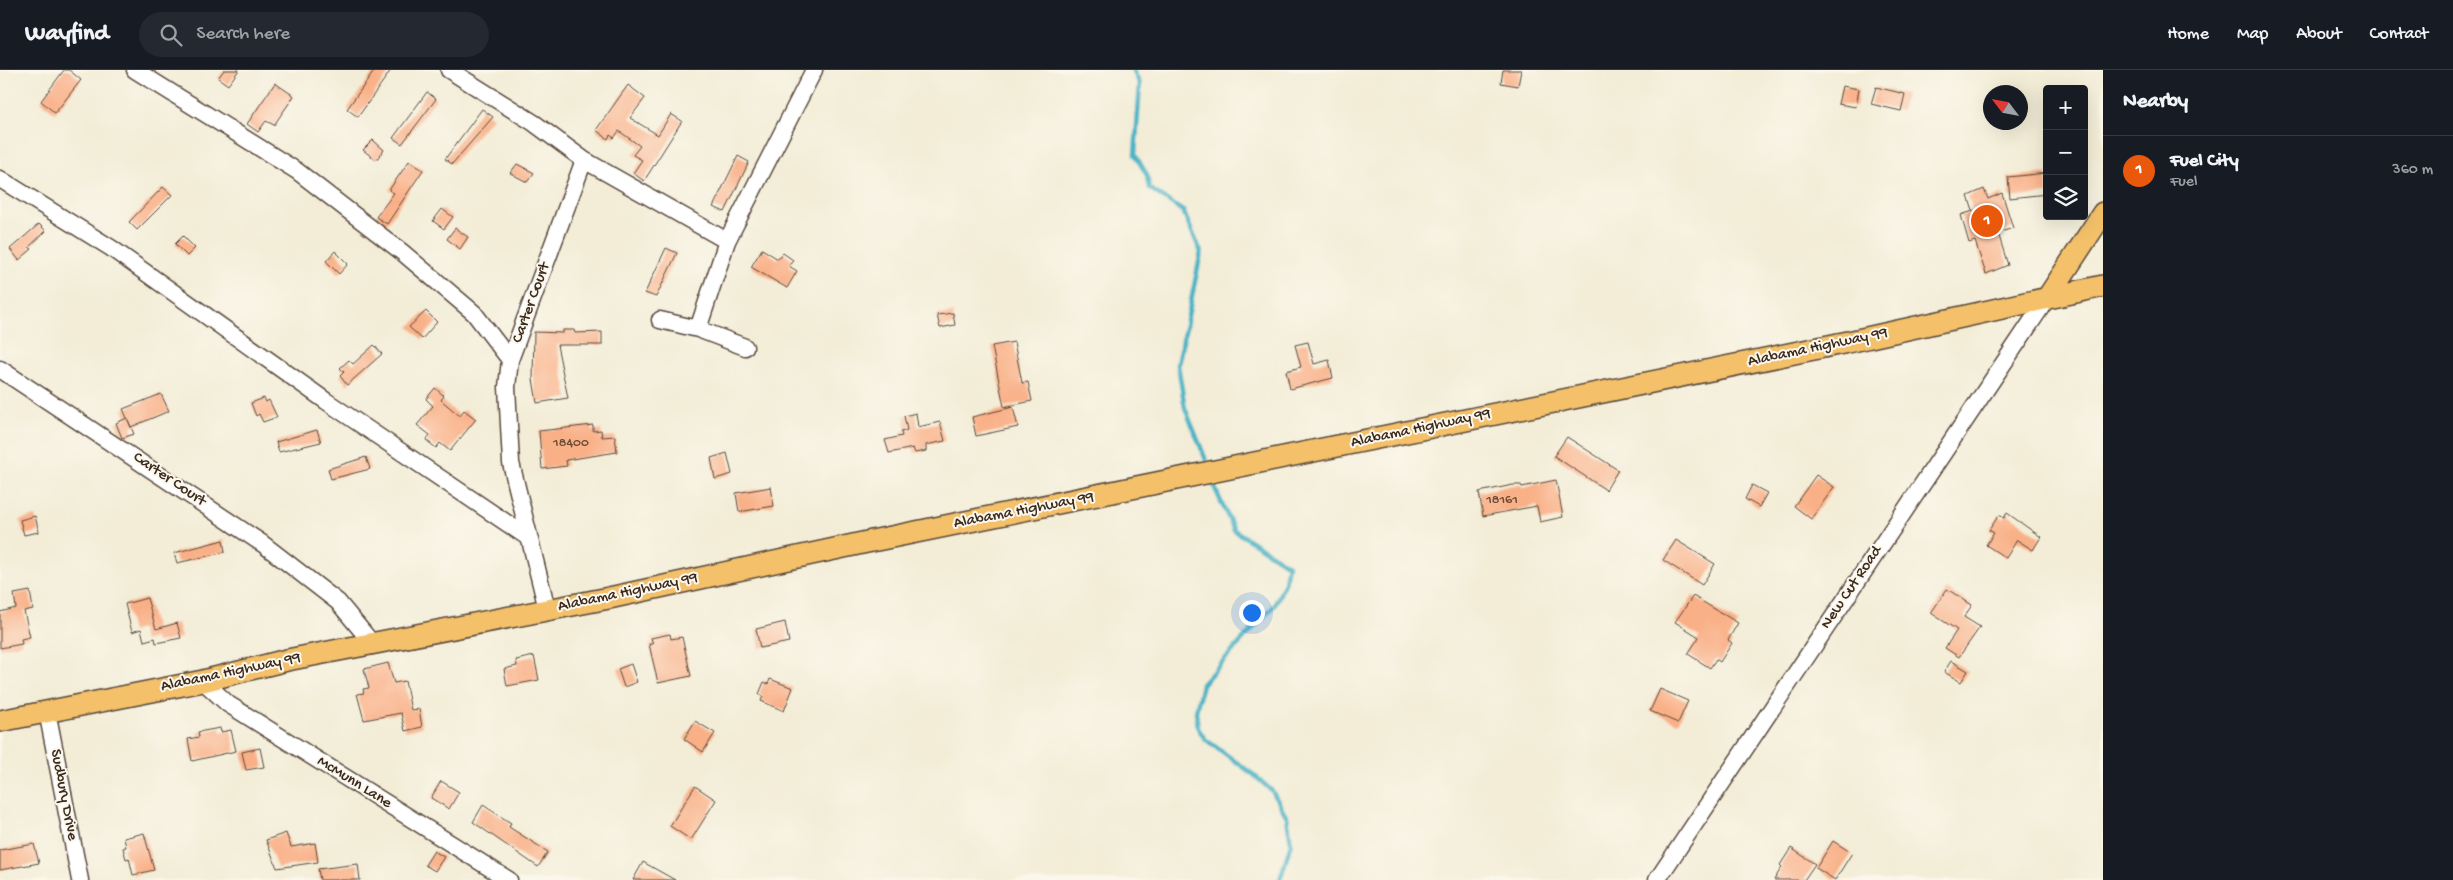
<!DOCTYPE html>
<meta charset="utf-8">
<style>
body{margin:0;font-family:"Gochi Hand",sans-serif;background:#242831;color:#f1f3f6}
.controls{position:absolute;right:15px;top:15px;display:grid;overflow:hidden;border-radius:5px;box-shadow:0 5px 20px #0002}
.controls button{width:45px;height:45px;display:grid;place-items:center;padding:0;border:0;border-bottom:1px solid #363941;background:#171b24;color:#f1f3f6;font:25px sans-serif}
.compass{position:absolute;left:1983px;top:15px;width:45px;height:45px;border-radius:50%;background:#171b24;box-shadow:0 5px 20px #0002;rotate:302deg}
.you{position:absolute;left:1251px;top:542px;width:18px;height:18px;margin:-12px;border:4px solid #fff;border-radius:50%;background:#1a73e8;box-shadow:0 0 0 8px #1a73e833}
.badge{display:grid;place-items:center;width:32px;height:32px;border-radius:50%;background:#ea580c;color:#fff;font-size:16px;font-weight:700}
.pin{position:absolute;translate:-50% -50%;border:2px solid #fff;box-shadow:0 1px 5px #0006}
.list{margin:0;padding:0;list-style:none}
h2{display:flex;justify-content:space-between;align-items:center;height:65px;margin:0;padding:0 20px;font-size:21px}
h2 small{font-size:16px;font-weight:400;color:#9ea1a6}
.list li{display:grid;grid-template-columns:32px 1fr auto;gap:15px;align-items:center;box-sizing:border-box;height:70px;padding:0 20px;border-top:1px solid #363941}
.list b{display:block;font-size:19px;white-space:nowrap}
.list p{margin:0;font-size:16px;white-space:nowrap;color:#9ea1a6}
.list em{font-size:16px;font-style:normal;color:#9ea1a6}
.icon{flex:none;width:28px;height:28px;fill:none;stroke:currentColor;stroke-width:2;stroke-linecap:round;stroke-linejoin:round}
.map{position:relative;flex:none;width:2103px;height:810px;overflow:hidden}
header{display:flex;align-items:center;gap:30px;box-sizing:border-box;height:70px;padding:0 25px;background:#171b24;border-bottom:1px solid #363941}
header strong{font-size:24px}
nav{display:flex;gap:28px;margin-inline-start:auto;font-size:18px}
.search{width:350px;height:45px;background:#242831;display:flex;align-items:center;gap:12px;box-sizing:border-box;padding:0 18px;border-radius:28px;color:#9ea1a6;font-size:19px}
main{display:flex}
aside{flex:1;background:#171b24}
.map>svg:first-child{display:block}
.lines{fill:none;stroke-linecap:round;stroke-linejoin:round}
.stream{stroke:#49b3c6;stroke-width:4.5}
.building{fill:#f9b087}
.minor-casing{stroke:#57473a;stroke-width:19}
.major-casing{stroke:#57473a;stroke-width:24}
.minor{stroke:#fff;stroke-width:16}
.major{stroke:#f4c16b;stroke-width:21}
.labels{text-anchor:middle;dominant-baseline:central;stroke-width:4;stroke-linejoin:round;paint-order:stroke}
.number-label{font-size:14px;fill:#6a4c38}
.street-label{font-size:16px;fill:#3b2a1e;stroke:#fbf7ec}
</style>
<header>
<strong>Wayfind</strong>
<div class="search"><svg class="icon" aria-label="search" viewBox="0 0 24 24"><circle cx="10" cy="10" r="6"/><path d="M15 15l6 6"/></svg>Search here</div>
<nav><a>Home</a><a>Map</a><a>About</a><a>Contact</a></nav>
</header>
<main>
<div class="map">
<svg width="2103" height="810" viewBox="0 0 2103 810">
<rect width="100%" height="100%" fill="#fbf7ec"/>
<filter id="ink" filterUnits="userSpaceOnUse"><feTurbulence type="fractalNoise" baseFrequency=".02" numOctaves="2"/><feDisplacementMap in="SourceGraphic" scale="10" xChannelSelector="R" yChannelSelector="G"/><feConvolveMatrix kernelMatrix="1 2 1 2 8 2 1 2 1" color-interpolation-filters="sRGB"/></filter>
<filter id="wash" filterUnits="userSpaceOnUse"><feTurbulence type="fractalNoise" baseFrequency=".0096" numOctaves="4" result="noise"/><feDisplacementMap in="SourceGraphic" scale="20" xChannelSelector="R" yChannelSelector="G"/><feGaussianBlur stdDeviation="1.12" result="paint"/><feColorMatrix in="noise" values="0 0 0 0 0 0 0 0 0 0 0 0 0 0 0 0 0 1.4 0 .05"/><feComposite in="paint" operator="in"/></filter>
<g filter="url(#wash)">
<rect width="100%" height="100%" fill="#f3edd7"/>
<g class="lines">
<path class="stream" d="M1133 0 1140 14 1135 85 1147 105 1149 118 1183 141 1201 182 1178 295 1185 338 1206 390
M1213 414 1234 460 1288 495 1285 513 1274 536 1202 614 1196 642 1198 658 1205 669 1254 705 1272 721 1287 747 1291 773 1280 810"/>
</g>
<g id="blocks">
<path class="building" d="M64 0H69L81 10 55 43 41 31Z
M224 0H239L228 15 218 8Z
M375 0H391L358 47 347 39Z
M1503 0H1521L1518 16 1501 13Z
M275 13 294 26 274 55 266 51 258 62 247 54Z
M628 15 645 28 630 48 658 65 671 44 682 51 644 111 633 103 642 90 633 85 640 76 619 61 614 68 610 65 608 69 596 60Z
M1842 16 1859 19 1856 37 1838 34Z
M1876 17 1905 24 1901 41 1871 34Z
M427 22 436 29 402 74 393 68Z
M482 39 493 47 452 94 445 89Z
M373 70 384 80 376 90 363 80Z
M738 86 749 92 725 142 713 137Z
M409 91 423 100 387 154 376 147 394 123 389 120Z
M517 94 534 103 527 112 510 103Z
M2047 103V124L2010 128 2008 107Z
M163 117 172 125 137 160 129 152Z
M1984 119 1988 129 2002 123 2013 158 1998 163 2008 195 1986 204 1975 171 1969 173 1961 145 1973 141 1968 126Z
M442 139 453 147 444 159 433 151Z
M39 154 46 161 29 177 32 179 19 190 10 179Z
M455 158 468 167 460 179 447 169Z
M183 166 195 178 187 186 175 174Z
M666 178 677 183 656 227 645 223Z
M762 179 778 189 783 183 793 190 789 196 797 201 787 218 751 197Z
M335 181 348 194 339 204 326 191Z
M426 241 437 252 422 269 409 257Z
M953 243 955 255 940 258 937 245Z
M563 260H574L575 263 602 262V275H557L568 328 537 333 533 309 534 262 563 263Z
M1014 272 1022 313 1028 312 1032 331 1004 337 992 276Z
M1308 272 1314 294 1329 290 1333 308 1290 319 1286 301 1301 297 1295 275Z
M374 275 382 284 347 315 340 306 344 302 340 298 349 290 353 294Z
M435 318 444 326 441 330 460 346 464 340 476 349 450 381 440 373 436 378 426 370 430 365 417 355 433 336 426 329Z
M161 324 169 341 131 357 123 339Z
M264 328 266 332 269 330 277 347 263 352 259 344 256 346 251 333Z
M1013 337 1018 357 976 366 972 347Z
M916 343 918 357 940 352 945 371 926 375V381L915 383 913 378 889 383 885 370 902 366 901 362 907 360 904 346Z
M127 348 134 364 122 368 116 353Z
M593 355V361L601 360 602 367 615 366 617 382 566 390 567 396 542 399 539 361Z
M317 360 321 372 279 382 276 372Z
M1567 367 1618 400 1606 420 1554 386Z
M727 383 732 404 715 409 711 388Z
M366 387 370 399 331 409 328 399Z
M1816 405 1834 417 1811 449 1794 436Z
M1556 410 1563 447 1540 452 1537 436 1483 446 1479 422 1513 415H1521L1522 417Z
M1752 415 1767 423 1759 437 1745 429Z
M771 417 774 436 739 442 736 423Z
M2007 443 2041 467 2033 480 2017 470 2006 488 1986 475 1994 463 1989 460 1999 445 2004 448Z
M35 446 39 462 24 465 20 450Z
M223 470 225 482 177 493 174 483Z
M1676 470 1715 494 1702 515 1663 490Z
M1947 519 1972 535 1964 547 1980 557 1959 587 1945 578 1957 560 1931 543Z
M30 521 33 539 24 541 30 567 21 569 22 574 0 578V542L16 538 14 524Z
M1693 526 1738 553 1728 570 1732 573 1720 592 1716 589 1710 598 1688 584 1699 567 1675 552Z
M147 528 156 559 177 553 181 568 156 573 155 568 144 571 141 559 132 562 125 534Z
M785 552 789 572 760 578 756 559Z
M670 564 671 569 682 567 691 606 658 613 649 574H653L651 568Z
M534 586 539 610 507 616 504 599 517 596 516 590Z
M1951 591 1968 601 1961 612 1944 602Z
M388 593 394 613 405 611 411 640 419 639 422 657 405 661 401 643 364 650 357 624 364 623 363 619 369 618 364 599Z
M631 594 637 612 624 617 618 599Z
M770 609 793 618 784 641 761 631 763 626 759 624 764 612 768 614Z
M1660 619 1688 631 1678 653 1650 641Z
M695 651 715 663 703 682 684 669Z
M220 658 221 662 231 660 236 681 192 691 188 669 199 667 198 662Z
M260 678 264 697 246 700 242 682Z
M441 711 459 722 449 739 431 728Z
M695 716 716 730 691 770 670 756Z
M483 735 511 753 509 757 548 782 538 797 473 752Z
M144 763 154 800 133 805 129 788 126 789 123 778 126 777 124 768Z
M286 763 291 777 315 773 318 792 277 798 266 770Z
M1833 771 1852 783 1835 810 1816 798Z
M34 774 39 793 0 800V780Z
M1791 778 1815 794 1804 810H1774L1782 797 1780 795Z
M434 781 444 787 435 801 425 795Z
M643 792 675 810H633Z
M358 794 360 810H320L318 799Z"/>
</g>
</g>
<g filter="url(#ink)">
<use href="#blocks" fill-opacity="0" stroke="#57473a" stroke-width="1"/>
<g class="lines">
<defs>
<path id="minor" d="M135 0 297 101 402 182 474 243 510 290
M449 0 534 53 584 90 727 171
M0 109 111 178 326 331 529 468
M660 250 698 259 745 277
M698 259 727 171 814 0
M0 299 263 474 338 532 372 573
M547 539 511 393 507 317 510 290 584 90
M203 611 228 634 509 810
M47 641 80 810
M1657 810 2048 227"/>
<path id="major" d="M2048 227 2103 143
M0 651 203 611 287 590 609 528 867 472 1848 272 2103 216"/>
</defs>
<use href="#minor" class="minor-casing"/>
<use href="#major" class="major-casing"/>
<use href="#minor" class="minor"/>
<use href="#major" class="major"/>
</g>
</g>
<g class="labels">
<g class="number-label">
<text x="571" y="373">18400</text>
<text x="1502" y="430">18161</text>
</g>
<g class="street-label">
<text transform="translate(532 233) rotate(-70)">Carter Court</text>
<text transform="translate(1818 278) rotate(-12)">Alabama Highway 99</text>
<text transform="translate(1421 359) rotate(-12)">Alabama Highway 99</text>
<text transform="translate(169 410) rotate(34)">Carter Court</text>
<text transform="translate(1024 441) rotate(-11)">Alabama Highway 99</text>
<text transform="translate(1852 518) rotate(-56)">New Cut Road</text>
<text transform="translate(628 523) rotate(-12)">Alabama Highway 99</text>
<text transform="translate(231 603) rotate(-12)">Alabama Highway 99</text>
<text transform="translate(354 713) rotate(32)">McMunn Lane</text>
<text transform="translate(63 725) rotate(79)">Sudbury Drive</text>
</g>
</g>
</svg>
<div class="controls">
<button>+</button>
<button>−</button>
<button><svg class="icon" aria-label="layers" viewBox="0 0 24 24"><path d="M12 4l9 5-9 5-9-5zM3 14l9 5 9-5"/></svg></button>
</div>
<svg class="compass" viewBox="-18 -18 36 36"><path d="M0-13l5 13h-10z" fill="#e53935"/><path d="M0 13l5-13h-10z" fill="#9ea1a6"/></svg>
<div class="you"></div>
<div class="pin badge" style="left:1987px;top:151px">1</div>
</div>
<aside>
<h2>Nearby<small></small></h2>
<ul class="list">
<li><span class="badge">1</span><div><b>Fuel City</b><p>Fuel</p></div><em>360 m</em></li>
</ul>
</aside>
</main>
